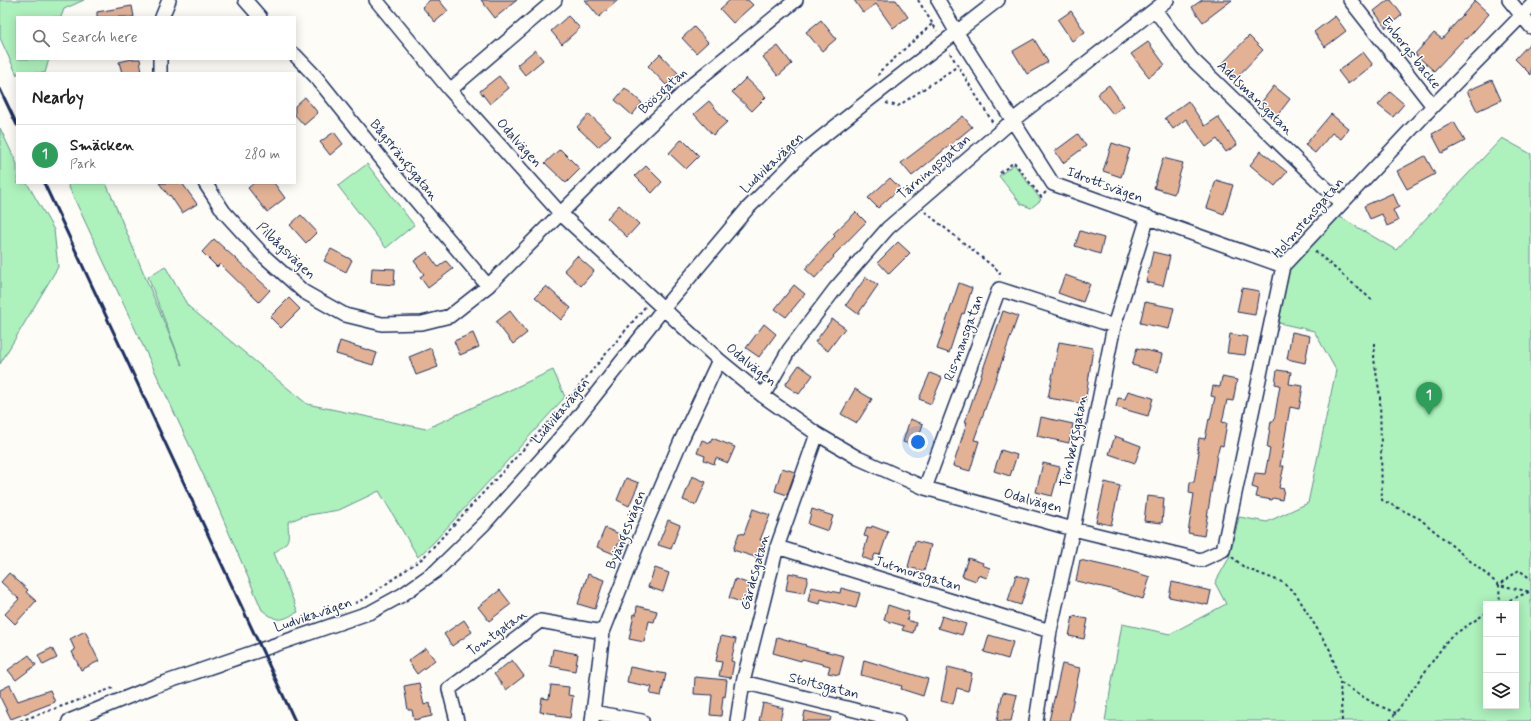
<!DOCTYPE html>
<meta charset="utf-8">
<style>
body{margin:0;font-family:Mynerve,sans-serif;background:#f6f6f6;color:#222}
.controls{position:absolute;right:12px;bottom:12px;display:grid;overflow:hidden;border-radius:0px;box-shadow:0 2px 10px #0003}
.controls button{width:36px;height:36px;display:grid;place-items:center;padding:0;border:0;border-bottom:1px solid #e0e0e0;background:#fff;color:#222;font:20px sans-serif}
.you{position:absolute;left:918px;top:442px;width:14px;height:14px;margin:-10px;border:3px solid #fff;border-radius:50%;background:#1a73e8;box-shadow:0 0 0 6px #1a73e833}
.badge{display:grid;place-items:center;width:26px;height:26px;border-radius:50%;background:#1b2f5e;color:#fff;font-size:13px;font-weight:700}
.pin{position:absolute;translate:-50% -33px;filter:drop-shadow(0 1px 2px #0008)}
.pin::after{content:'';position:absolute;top:21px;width:14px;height:12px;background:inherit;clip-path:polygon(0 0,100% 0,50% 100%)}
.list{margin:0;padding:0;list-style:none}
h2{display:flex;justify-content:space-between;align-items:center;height:52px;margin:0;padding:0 16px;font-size:17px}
h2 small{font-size:13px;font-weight:400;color:#767676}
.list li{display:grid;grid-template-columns:26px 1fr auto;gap:12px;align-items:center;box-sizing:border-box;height:60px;padding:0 16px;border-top:1px solid #e0e0e0}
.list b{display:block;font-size:15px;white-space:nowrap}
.list p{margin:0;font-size:13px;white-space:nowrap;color:#767676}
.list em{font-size:13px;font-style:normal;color:#767676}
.icon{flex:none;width:22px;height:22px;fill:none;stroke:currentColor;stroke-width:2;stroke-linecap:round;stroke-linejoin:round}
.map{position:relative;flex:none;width:1531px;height:721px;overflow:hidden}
.search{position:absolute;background:#fff;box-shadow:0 2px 10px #0003;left:16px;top:16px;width:280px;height:44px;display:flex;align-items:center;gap:10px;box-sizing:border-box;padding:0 14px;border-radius:0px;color:#767676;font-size:15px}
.panel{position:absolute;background:#fff;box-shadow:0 2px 10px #0003;left:16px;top:72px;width:280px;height:112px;border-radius:0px}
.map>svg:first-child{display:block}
.green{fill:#adf1bc;stroke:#64908d;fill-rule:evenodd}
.building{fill:#e3b295;stroke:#1b2f5e}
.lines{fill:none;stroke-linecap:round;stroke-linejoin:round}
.minor-casing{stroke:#1b2f5e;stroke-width:16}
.path{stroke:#1b2f5e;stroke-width:2;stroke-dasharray:3 3;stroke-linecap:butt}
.minor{stroke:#fdfcf7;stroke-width:13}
.rail{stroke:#1b2f5e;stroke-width:3}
.labels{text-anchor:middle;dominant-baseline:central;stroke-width:3;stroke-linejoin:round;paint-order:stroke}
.street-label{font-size:14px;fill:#1b2f5e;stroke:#fdfcf7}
</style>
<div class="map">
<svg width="1531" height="721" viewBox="0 0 1531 721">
<rect width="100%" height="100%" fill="#fdfcf7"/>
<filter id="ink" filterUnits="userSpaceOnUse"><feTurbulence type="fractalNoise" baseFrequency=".025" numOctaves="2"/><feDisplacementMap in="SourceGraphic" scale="8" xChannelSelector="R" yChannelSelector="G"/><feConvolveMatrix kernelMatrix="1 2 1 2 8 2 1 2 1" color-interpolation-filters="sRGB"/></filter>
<g filter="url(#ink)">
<path class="green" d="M0 0H84L64 9 61 17H17V59H49L45 73H17V75L0 38Z
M0 128 17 164V183H27L54 230 58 267 0 364Z
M1502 138 1531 154V721H1105L1122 624 1170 634 1226 604 1215 583 1229 558 1239 517 1267 522 1308 503 1336 370 1314 331 1279 323 1288 265 1335 214 1396 250ZM1486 604H1516V706H1486Z
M367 164 414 225 386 248 338 186Z
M1014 164 1041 200 1031 208 1021 204 999 176Z
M67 183H106L182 365 148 277 165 266 188 306 307 404 426 429 553 370 565 397 434 542 418 557 379 491 339 510 303 516 288 522C289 542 290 541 274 553L298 612C280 621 279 623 262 610L215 500Z"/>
<path class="building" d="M430 0H439L448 11 435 22 422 7Z
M481 0H517L495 18Z
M585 0H618L599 17Z
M730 0H748L753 5 733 23 720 9Z
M854 0H896L908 17 893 28 876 4 863 13Z
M1202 0H1232L1203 22 1192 7Z
M1388 0H1391L1402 15 1386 28 1374 11Z
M1475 1 1489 14 1467 39 1465 38 1434 71 1415 54 1434 33 1442 39Z
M132 6 134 17H97V12Z
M1071 11 1085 32 1072 41 1058 20Z
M568 16 580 28 562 44 551 31Z
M1335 16 1346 31 1325 47 1314 32Z
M821 20 836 39 822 51 806 32Z
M694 27 708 42 696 53 682 38Z
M1249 36 1263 50 1234 80 1220 66Z
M1034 39 1048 62 1027 74 1013 51Z
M1148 42 1165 65 1149 77 1131 54Z
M1531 42V75L1515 59Z
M778 46 792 64 778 76 763 57Z
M535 50 543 60 525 75 517 65Z
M1363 52 1373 65 1348 84 1338 71Z
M660 54 678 73 666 85 648 66Z
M132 59H140L142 73H122L119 62Z
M499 76 509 88 490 104 480 91Z
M746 78 766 97 752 111 732 92Z
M1492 80 1501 100 1477 111 1467 91Z
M1109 85 1124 106 1113 114 1097 94Z
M1274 86 1290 99 1276 117 1260 104Z
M625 88 642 103 632 115 615 100Z
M1390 92 1404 104 1393 117 1378 105Z
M305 97 318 113 304 125 295 115V106Z
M709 101 727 122 713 135 694 114Z
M1188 101 1205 126 1218 117 1237 145 1226 152 1217 139 1206 147 1186 119 1173 129 1165 118Z
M589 114 611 135 598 147 577 127Z
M1331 114 1349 129 1341 139 1332 133 1315 153 1305 145Z
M963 116 972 127 912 176 901 163Z
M1454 122 1465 141 1442 153 1432 134Z
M334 132 343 144 330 155 320 142Z
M1078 134 1086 146 1063 163 1055 151Z
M682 139 699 156 686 169 669 153Z
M1112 143 1130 149 1121 177 1103 171Z
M560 149 580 169 566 183 545 163Z
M1261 151 1287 172 1275 186 1250 165Z
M1425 156 1435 174 1407 189 1397 171Z
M1163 158 1183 163 1174 194 1154 188Z
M646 166 662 182 652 193 635 176Z
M890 178 900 188 878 208 868 198Z
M1216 180 1233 185 1224 214 1207 208Z
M159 183H182L197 204 182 213 170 195 169 196Z
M254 183H274L285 198 267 212 248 188Z
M1393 193 1399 207 1393 210 1398 221 1387 226 1382 214 1370 219 1364 206Z
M619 205 639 224 627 237 607 218Z
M856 212 866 222 833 256 834 257 815 278 805 269 835 236 833 234Z
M301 215 317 232 306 243 290 225Z
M1080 231 1104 238 1100 254 1075 246Z
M214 239 270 290 259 302 220 264 217 267 202 252Z
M898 242 910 253 889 274 878 262Z
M331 249 352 260 346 272 324 261Z
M427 252 438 267 446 261 453 269 428 288 420 277 424 274 414 261Z
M1153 252 1170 256 1163 286 1146 282Z
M577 256 594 271 581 286 564 270Z
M372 268 395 269 394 285 371 283Z
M1065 275 1090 284 1083 302 1058 293Z
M866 277 878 285 858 314 846 305Z
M959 283 972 288 964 314 962 313 949 353 937 349Z
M794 285 805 294 786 317 775 309Z
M546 286 571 308 561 320 535 297Z
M1242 288 1259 291 1255 315 1237 312Z
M289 298 300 309 281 328 270 317Z
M1145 302 1174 308 1169 329 1140 323Z
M510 311 527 333 513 344 496 322Z
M1003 311 1018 316 974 440 979 441 970 471 953 466 967 422H965Z
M832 319 845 328 828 351 815 342Z
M764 324 776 334 759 357 746 348Z
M1292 332 1310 336 1305 363 1287 359Z
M473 333 479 347 460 355 454 341Z
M1230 334 1248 337 1245 355 1227 353Z
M340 341 377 353 373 365 336 354Z
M1059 342 1093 348 1085 404 1048 398Z
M431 348 438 367 416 375 409 357Z
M1137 348 1162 354 1158 372 1132 365Z
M799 365 813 375 799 394 785 385Z
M1277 370 1291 372 1289 384 1303 386 1299 409 1290 407 1280 466H1284L1279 488 1284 489 1282 500 1273 498 1272 500 1256 497 1258 489 1252 487 1255 473 1265 474 1270 449 1267 448 1271 421H1274L1280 385 1275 384Z
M930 373 942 378 931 404 919 399Z
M1222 377 1237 380 1233 401 1227 400 1222 422 1227 423 1223 446 1220 445 1217 455 1204 536 1188 533 1194 494 1189 493 1190 482H1194L1199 452 1197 451 1199 438 1205 439 1209 419 1210 420 1215 397 1211 396 1213 386 1220 387Z
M855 389 872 399 857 423 841 414Z
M1128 391 1153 398 1148 416 1116 407 1118 398 1125 399Z
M1041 417 1073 424 1069 443 1037 436Z
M910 419 923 424 916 446 903 442Z
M1115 436 1141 446 1135 463 1109 454Z
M712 438 735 447 728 463 716 458 714 464 704 460 705 456 697 453 702 440 710 443Z
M1001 450 1017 455 1010 476 994 471Z
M1043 463 1060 467 1052 496 1036 492Z
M782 468 795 472 787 495 775 491Z
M692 476 706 482 696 505 683 500Z
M626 478 639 483 629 506 617 500Z
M1105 482 1120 486 1111 525 1096 522Z
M1147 496 1164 498 1162 523 1144 521Z
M753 509 770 515 760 540 764 541 758 558 733 550 739 533 744 534Z
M812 509 833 516 828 531 808 524Z
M668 520 680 525 671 549 658 545Z
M872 526 888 532 880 555 875 554 872 561 862 557 868 537 864 536 867 527 871 528Z
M605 528 622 535 614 554 597 547Z
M915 541 931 545 924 571 908 567Z
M968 558 983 563 982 565 990 568 987 578 978 575 976 581 962 576Z
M1080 560 1124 570V569L1150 577 1143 599 1111 589 1076 581Z
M655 568 669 573 663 592 648 587Z
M9 573 28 590 26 592 36 601 15 624 5 614 19 599 1 582Z
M789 573 808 577 804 593 786 590Z
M588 574 604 580 595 609 578 604Z
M1016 575 1029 579 1021 605 1008 601Z
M735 579 750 584 744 603 729 598Z
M1172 582 1211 591 1208 605 1169 597Z
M811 587 840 593 841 588 860 593 856 608 821 599 820 604 808 601Z
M500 590 511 604 489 621 478 607Z
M888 605 909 612 907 620 916 623 913 633 902 630 904 626 884 620Z
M637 606 657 611 654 622 649 621 644 642 629 639 634 614 636 615Z
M942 616 966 624 962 635 938 628Z
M1073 616 1088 619 1084 639 1069 636Z
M464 620 472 632 452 646 444 634Z
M85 631 90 641H89L99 661 81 670 72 652 75 650 70 639Z
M989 635 1013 642 1008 659 984 652Z
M721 636 736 639 731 661 734 662 731 678 719 676 722 662 716 661Z
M777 637 806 645 805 646 844 656 839 675 828 673 830 666 802 659 801 661 773 653Z
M52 648 57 658 43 665 38 655Z
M426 648 435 660 417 674 408 661Z
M553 649 578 654 575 671 550 666Z
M29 655 36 665 16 680 8 670Z
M512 660 524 676 506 690 494 674Z
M864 660 928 679 923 696 901 689 902 686 861 675Z
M1062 664 1080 668 1069 721H1049Z
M630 667 666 674 661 696 650 694 652 687 627 682Z
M948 667 972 673 968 691 957 688 953 704 941 701Z
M695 677 727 680 725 697 723 696 721 716 710 715 712 695 694 694Z
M419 683 424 705 430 703 432 716 414 720 412 710H408L404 686Z
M10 685 18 701 50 690 55 702 11 719 0 697V690Z
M551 685 569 687 568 695 573 696 570 718 557 716V714L540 712 542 698 549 699Z
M1003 692 1017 695 1011 721H997Z
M763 703 783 708 780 721H759Z
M805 711 831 717 830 721H803Z"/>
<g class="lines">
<defs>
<path id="minor" d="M245 0 260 17
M376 0 450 90 561 214 719 360 763 396 817 434 858 458 925 488 1073 529 1201 560 1223 550 1283 266 1433 106 1531 6
M938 0 957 33 1053 184 1283 266
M1350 0 1433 106
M1509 0 1531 27
M1155 10 1191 58 1341 203
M162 17 169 0
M295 55 316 77 392 172 488 286
M160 59V73
M450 90 555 0
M205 183 224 212 265 257 304 292 345 315 382 324 422 323 450 316 488 286 631 143 694 83 796 0
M763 396 789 350 835 289 888 228 1013 120 1167 0
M925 488 999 289 1114 326
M777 547 1050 631
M743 682 898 721
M593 712 642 721
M69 721 155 686 371 612 402 595 436 571 485 523 574 422 663 309 747 209 807 149 870 99 998 0
M457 721 449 689 540 621 603 632
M592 721 603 632 644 528 680 443 719 360
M737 721 743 682 777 547 817 434
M1036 721 1050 631 1073 529 1114 326 1148 217"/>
</defs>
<use href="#minor" class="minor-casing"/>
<path class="path" d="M918 0 937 31
M950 53 993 123
M878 76 880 71 887 65 932 24
M886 103 898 106 958 66
M1000 173 1014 162 1041 197 1046 192
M925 212 1000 272 999 278
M1315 251 1373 301
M1375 343 1374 359 1380 396 1382 500 1420 519 1499 585 1531 592
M1232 557 1245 568 1282 582 1296 594 1330 650 1340 682 1342 721
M1529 592 1500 604 1499 585 1519 570 1531 579
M355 603 366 598 423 558 555 415 645 307
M1341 683 1373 703 1396 713
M20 721 113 688
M1390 721 1449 638 1486 613"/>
<use href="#minor" class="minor"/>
<path class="rail" d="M0 89 17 125
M44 183 295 721"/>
</g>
</g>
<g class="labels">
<g class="street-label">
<text transform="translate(1411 53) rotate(52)">Enborgs backe</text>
<text transform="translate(663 91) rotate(-43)">Böösgatan</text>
<text transform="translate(1255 98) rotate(44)">Adelsmansgatan</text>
<text transform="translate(519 143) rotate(48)">Odalvägen</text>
<text transform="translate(404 160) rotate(51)">Bågsträngsgatan</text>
<text transform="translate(772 163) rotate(-44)">Ludvikavägen</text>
<text transform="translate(934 167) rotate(-41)">Tärningsgatan</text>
<text transform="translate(1105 185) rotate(20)">Idrottsvägen</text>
<text transform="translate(1308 218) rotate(-49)">Holmstensgatan</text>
<text transform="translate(286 251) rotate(44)">Pilbågsvägen</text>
<text transform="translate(964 338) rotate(-70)">Rismansgatan</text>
<text transform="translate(751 365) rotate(39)">Odalvägen</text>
<text transform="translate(561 411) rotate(-50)">Ludvikavägen</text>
<text transform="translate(1074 441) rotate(-79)">Törnbergsgatan</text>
<text transform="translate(1033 501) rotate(15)">Odalvägen</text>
<text transform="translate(626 530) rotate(-68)">Byängesvägen</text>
<text transform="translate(755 572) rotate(-75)">Gärdesgatan</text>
<text transform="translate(918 574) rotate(17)">Jutmorsgatan</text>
<text transform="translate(313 615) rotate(-19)">Ludvikavägen</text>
<text transform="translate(497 633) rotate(-36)">Tomtgatan</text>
<text transform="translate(824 686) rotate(14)">Stoltsgatan</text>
</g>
</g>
</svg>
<div class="controls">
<button>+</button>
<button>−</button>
<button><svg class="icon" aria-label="layers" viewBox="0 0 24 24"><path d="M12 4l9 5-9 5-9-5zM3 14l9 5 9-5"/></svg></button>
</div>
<div class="you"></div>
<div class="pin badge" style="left:1429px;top:415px;background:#2e9e5b">1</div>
<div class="search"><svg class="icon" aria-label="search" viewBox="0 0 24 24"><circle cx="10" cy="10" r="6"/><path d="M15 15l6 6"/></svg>Search here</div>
<section class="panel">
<h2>Nearby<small></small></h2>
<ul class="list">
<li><span class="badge" style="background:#2e9e5b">1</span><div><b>Smäcken</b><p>Park</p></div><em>280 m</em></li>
</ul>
</section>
</div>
